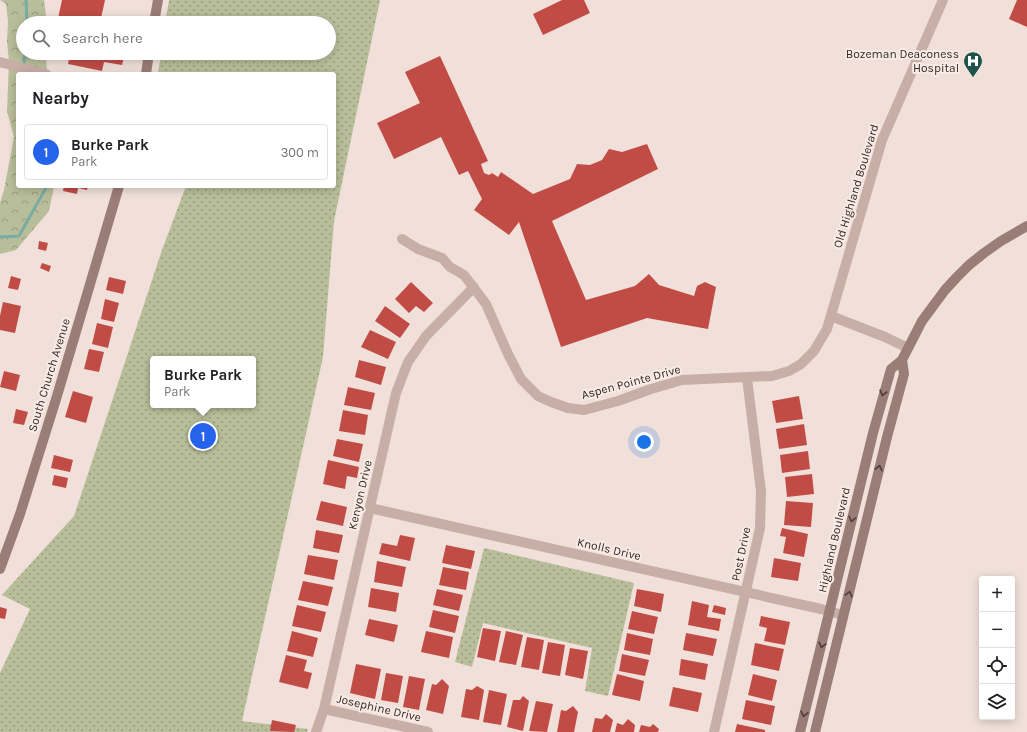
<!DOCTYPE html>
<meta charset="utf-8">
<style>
body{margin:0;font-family:Karla,sans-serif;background:#f6f6f6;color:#202124}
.controls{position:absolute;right:12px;bottom:12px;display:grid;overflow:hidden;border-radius:4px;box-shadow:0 2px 10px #0003}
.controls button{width:36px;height:36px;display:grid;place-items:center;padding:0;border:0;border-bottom:1px solid #e0e0e0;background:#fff;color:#202124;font:20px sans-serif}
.you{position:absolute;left:644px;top:442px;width:14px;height:14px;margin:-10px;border:3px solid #fff;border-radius:50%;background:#1a73e8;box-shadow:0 0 0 6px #1a73e833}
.badge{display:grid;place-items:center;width:26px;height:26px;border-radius:50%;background:#2563eb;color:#fff;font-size:13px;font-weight:700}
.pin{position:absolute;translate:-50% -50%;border:2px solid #fff;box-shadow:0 1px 4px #0006}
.popup{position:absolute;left:150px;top:356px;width:106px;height:52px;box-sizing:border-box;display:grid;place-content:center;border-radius:4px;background:#fff;filter:drop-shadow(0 1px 3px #0005);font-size:13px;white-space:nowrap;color:#757577}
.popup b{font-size:15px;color:#202124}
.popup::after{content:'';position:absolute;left:50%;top:100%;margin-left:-8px;border:8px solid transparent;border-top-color:#fff}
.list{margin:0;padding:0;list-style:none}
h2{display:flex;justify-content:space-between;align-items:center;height:52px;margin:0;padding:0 16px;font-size:17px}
h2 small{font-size:13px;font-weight:400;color:#757577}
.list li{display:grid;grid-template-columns:26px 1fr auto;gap:12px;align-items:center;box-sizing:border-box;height:56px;margin:0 8px 8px;padding:0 8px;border:1px solid #e0e0e0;border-radius:4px}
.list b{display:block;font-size:15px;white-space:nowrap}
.list p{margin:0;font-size:13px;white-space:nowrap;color:#757577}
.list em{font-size:13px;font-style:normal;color:#757577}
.icon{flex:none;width:22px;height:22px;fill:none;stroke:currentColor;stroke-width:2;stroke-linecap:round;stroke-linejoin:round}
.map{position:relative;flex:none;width:1027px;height:732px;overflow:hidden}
.search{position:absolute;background:#fff;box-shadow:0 2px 10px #0003;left:16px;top:16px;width:320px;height:44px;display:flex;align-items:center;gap:10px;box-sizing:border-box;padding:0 14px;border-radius:22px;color:#757577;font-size:15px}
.panel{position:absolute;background:#fff;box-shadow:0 2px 10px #0003;left:16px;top:72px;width:320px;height:116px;border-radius:4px}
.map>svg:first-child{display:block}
.grass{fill:url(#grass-dots);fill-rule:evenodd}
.forest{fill:url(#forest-crowns)}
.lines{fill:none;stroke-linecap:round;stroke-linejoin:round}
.stream{stroke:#79aca4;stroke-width:3}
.building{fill:#c14c46}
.street{stroke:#c7aea6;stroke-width:10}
.secondary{stroke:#9b7d77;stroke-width:10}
.oneway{stroke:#4d3d3a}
.labels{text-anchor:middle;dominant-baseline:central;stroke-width:4;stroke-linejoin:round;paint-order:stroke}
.poi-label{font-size:12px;fill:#332826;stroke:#f8ebe5;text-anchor:end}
.street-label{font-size:12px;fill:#332826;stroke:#f8ebe5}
</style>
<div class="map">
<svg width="1027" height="732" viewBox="0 0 1027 732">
<defs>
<pattern id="grass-dots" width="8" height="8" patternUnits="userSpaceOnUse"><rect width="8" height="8" fill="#b9be9a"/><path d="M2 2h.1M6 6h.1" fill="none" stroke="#979a7d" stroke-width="1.8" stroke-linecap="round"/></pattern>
<pattern id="forest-crowns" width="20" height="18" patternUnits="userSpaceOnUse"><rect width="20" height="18" fill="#b9be9a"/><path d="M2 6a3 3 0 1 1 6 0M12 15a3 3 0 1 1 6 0" fill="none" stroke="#979a7d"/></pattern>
</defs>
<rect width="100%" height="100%" fill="#f0e0d9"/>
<path class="grass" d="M169 0H380L334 221 323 357 242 721 308 729 307 732H0V673L30 609 2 595 74 516 162 250 186 186H334V74H158L161 53H329V23H165ZM153 359H253V405H153Z
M484 548 634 583 608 696 585 691 592 648 483 623 472 667 455 662Z"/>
<path class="forest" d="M0 0H44L47 23H23V53H46L47 74H18V186H54L49 211 16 250 0 254V203L4 190 14 137 7 111 9 62 7 41 8 21 6 4Z"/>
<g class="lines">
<path class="stream" d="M26 0 27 23
M23 74 25 53
M0 237 19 236 47 186"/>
</g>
<path class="building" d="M62 0H105L100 23H57Z
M562 0H584L590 13 543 35 533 14Z
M1017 0H1027V27L1009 19Z
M70 53H125L122 65 104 62 102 71 68 64Z
M440 56 488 161 481 164 484 173 489 175 492 173 498 177 501 172 533 194 570 179 577 164 590 165 602 160 609 149 622 152 647 144 658 169 552 221 586 300 635 286 649 274 659 285 694 296 697 286 705 282 716 287 708 329 647 318 561 347 519 222 509 235 474 210 482 199 468 171 459 175 441 137 394 159 377 123 420 103 405 72Z
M64 186H88L87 190 78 188 77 194 63 191Z
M39 241 48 243 46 251 38 249Z
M42 263 51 266 49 272 40 268Z
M11 276 21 279 18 290 8 288Z
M109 277 126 281 123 294 106 290Z
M411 282 433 303 424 312 416 306 409 313 395 299Z
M105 299 119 303 114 322 101 319Z
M3 302 21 306 15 333 0 330V316Z
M385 306 410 324 400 338 375 321Z
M97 323 113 327 108 348 92 344Z
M370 330 396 342 388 359 361 347Z
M89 349 104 352 99 372 84 369Z
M359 360 386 367 381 385 355 377Z
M4 371 20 375 16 391 0 387Z
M348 387 375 393 371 410 344 405Z
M73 391 93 397 86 423 65 417Z
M799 396 803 419 776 423 772 401Z
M16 409 28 412 24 425 13 423Z
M343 410 368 415 365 435 339 431Z
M804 424 807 445 779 449 776 429Z
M337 439 363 444 359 462 333 456Z
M808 451 810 469 782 473 780 455Z
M54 455 73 460 70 472 51 468Z
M328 460 359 467 357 478 347 476 345 489 323 484Z
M812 474 814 494 787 497 785 477Z
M54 475 68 478 66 488 52 485Z
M321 501 347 507 343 526 316 520Z
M786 501 813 503 811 527 784 525Z
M782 528 808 534 804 557 783 553 786 537 780 536Z
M316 530 343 535 339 553 313 548Z
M400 535 415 538 410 561 379 554 382 543 397 546Z
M446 545 475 551 471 569 442 563Z
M308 555 338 560 334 580 304 574Z
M774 558 801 563 798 581 771 577Z
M377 561 406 567 402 587 374 582Z
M443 567 469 572 466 590 439 585Z
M303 581 333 587 328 606 298 600Z
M371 588 399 593 396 612 368 607Z
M437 589 463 595 459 611 433 605Z
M637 589 664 594 661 612 634 606Z
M692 601 709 605 707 617 721 619 719 631 688 625Z
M297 605 326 612 321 632 292 626Z
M714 605 726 608 725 615 712 612Z
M0 607 7 609 5 619 0 618Z
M433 610 459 616 455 633 429 627Z
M632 611 658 617 654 634 628 629Z
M761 616 790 622 785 645 764 641 767 628 759 626Z
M369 619 398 625 394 642 365 635Z
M483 628 501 631 495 661 477 657Z
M292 631 318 638 313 657 287 651Z
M426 631 453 637 449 658 421 652Z
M506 631 523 635 516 665 499 662Z
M627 633 653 639 650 655 624 650Z
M686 633 717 639 713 656 683 650Z
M527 637 544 640 539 670 521 667Z
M548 642 565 645 560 676 542 673Z
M755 643 784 649 779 671 751 665Z
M570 648 588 651 583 679 565 675Z
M622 654 649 660 645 676 619 671Z
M286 655 307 660 304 671 312 673 308 689 279 682Z
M681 659 708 664 705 680 679 675Z
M356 664 381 669 375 699 350 693Z
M386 673 403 676 398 703 381 700Z
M617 674 644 681 640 701 612 695Z
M753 674 777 680 772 701 748 695Z
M409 676 425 679 419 710 403 707Z
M442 679 449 686 443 714 426 710 432 684 436 685Z
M477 686 484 690 479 720 461 717 466 689 472 690Z
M673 687 702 693 698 712 669 706Z
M489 690 507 694 501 725 483 722Z
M523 696 529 701 523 731 507 727 513 700H520Z
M746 700 775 706 771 725 742 719Z
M536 701 553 704 547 732 529 731Z
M573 706 578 712 574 732H557L561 710 566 711Z
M606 714 613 720 610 732H592L595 718 602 719Z
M628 719 635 725 634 732H615L617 723 623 725Z
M272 720 296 725 294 732 270 731Z
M653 724 659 729 658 732H639L641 725 650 727Z
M737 724 765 730V732H735Z"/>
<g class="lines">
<path class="street" d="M0 62 46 74
M402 239 418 249 442 258 450 267 464 275 486 304 508 354 521 379 538 396 551 402 568 408 584 410 618 401 651 389 682 380 772 376 789 371 801 364 814 351 827 329 882 140 943 0
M831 316 885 337 908 348
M370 508 821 609 843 615
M324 709 428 732
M316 732 324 709 396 393 408 362 426 336 474 287
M714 732 760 528 761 491 747 378"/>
<path class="secondary" d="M154 23 158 0
M146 74 149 53
M0 569 20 514 57 396 119 186
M800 732 873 433 891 369 902 360 922 321 945 290 957 277 969 265 984 253 1001 241 1027 226
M815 732 887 437 904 374 902 360"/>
</g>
<defs><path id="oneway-chevron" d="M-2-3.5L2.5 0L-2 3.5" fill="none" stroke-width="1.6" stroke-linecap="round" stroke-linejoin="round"/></defs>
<g class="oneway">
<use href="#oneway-chevron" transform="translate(883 393) rotate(105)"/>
<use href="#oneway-chevron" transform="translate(879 468) rotate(-76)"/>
<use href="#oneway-chevron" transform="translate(852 519) rotate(104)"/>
<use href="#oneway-chevron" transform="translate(849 594) rotate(-76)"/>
<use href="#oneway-chevron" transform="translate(822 645) rotate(104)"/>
<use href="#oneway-chevron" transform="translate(804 714) rotate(103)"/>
</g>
<defs>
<symbol id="hospital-pin" viewBox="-11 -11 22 30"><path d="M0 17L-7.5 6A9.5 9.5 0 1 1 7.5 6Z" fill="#1e534c" stroke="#f8ebe5"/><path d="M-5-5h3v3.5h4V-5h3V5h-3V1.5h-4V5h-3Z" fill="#fff"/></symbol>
</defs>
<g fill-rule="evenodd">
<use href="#hospital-pin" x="962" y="50" width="22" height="30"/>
</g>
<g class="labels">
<g class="poi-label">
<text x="959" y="54">Bozeman Deaconess<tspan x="959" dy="14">Hospital</tspan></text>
</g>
<g class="street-label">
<text transform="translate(856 186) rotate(-73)">Old Highland Boulevard</text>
<text transform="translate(49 375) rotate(-73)">South Church Avenue</text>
<text transform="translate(631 382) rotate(-15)">Aspen Pointe Drive</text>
<text transform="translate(360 495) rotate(-77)">Kenyon Drive</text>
<text transform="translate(834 540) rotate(-77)">Highland Boulevard</text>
<text transform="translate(609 549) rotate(13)">Knolls Drive</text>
<text transform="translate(741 554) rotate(-78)">Post Drive</text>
<text transform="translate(379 708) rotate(13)">Josephine Drive</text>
</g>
</g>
</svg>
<div class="controls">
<button>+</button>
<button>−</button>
<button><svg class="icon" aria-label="locate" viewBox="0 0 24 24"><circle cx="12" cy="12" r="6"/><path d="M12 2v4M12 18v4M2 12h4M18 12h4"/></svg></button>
<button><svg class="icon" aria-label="layers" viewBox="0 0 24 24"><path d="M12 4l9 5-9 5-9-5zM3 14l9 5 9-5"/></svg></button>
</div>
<div class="you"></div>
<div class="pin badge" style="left:203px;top:436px">1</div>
<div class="popup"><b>Burke Park</b>Park</div>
<div class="search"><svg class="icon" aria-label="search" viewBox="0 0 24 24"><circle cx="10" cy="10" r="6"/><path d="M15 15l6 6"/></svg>Search here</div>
<section class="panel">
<h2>Nearby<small></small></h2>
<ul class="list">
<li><span class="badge">1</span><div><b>Burke Park</b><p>Park</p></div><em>300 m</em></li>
</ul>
</section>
</div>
